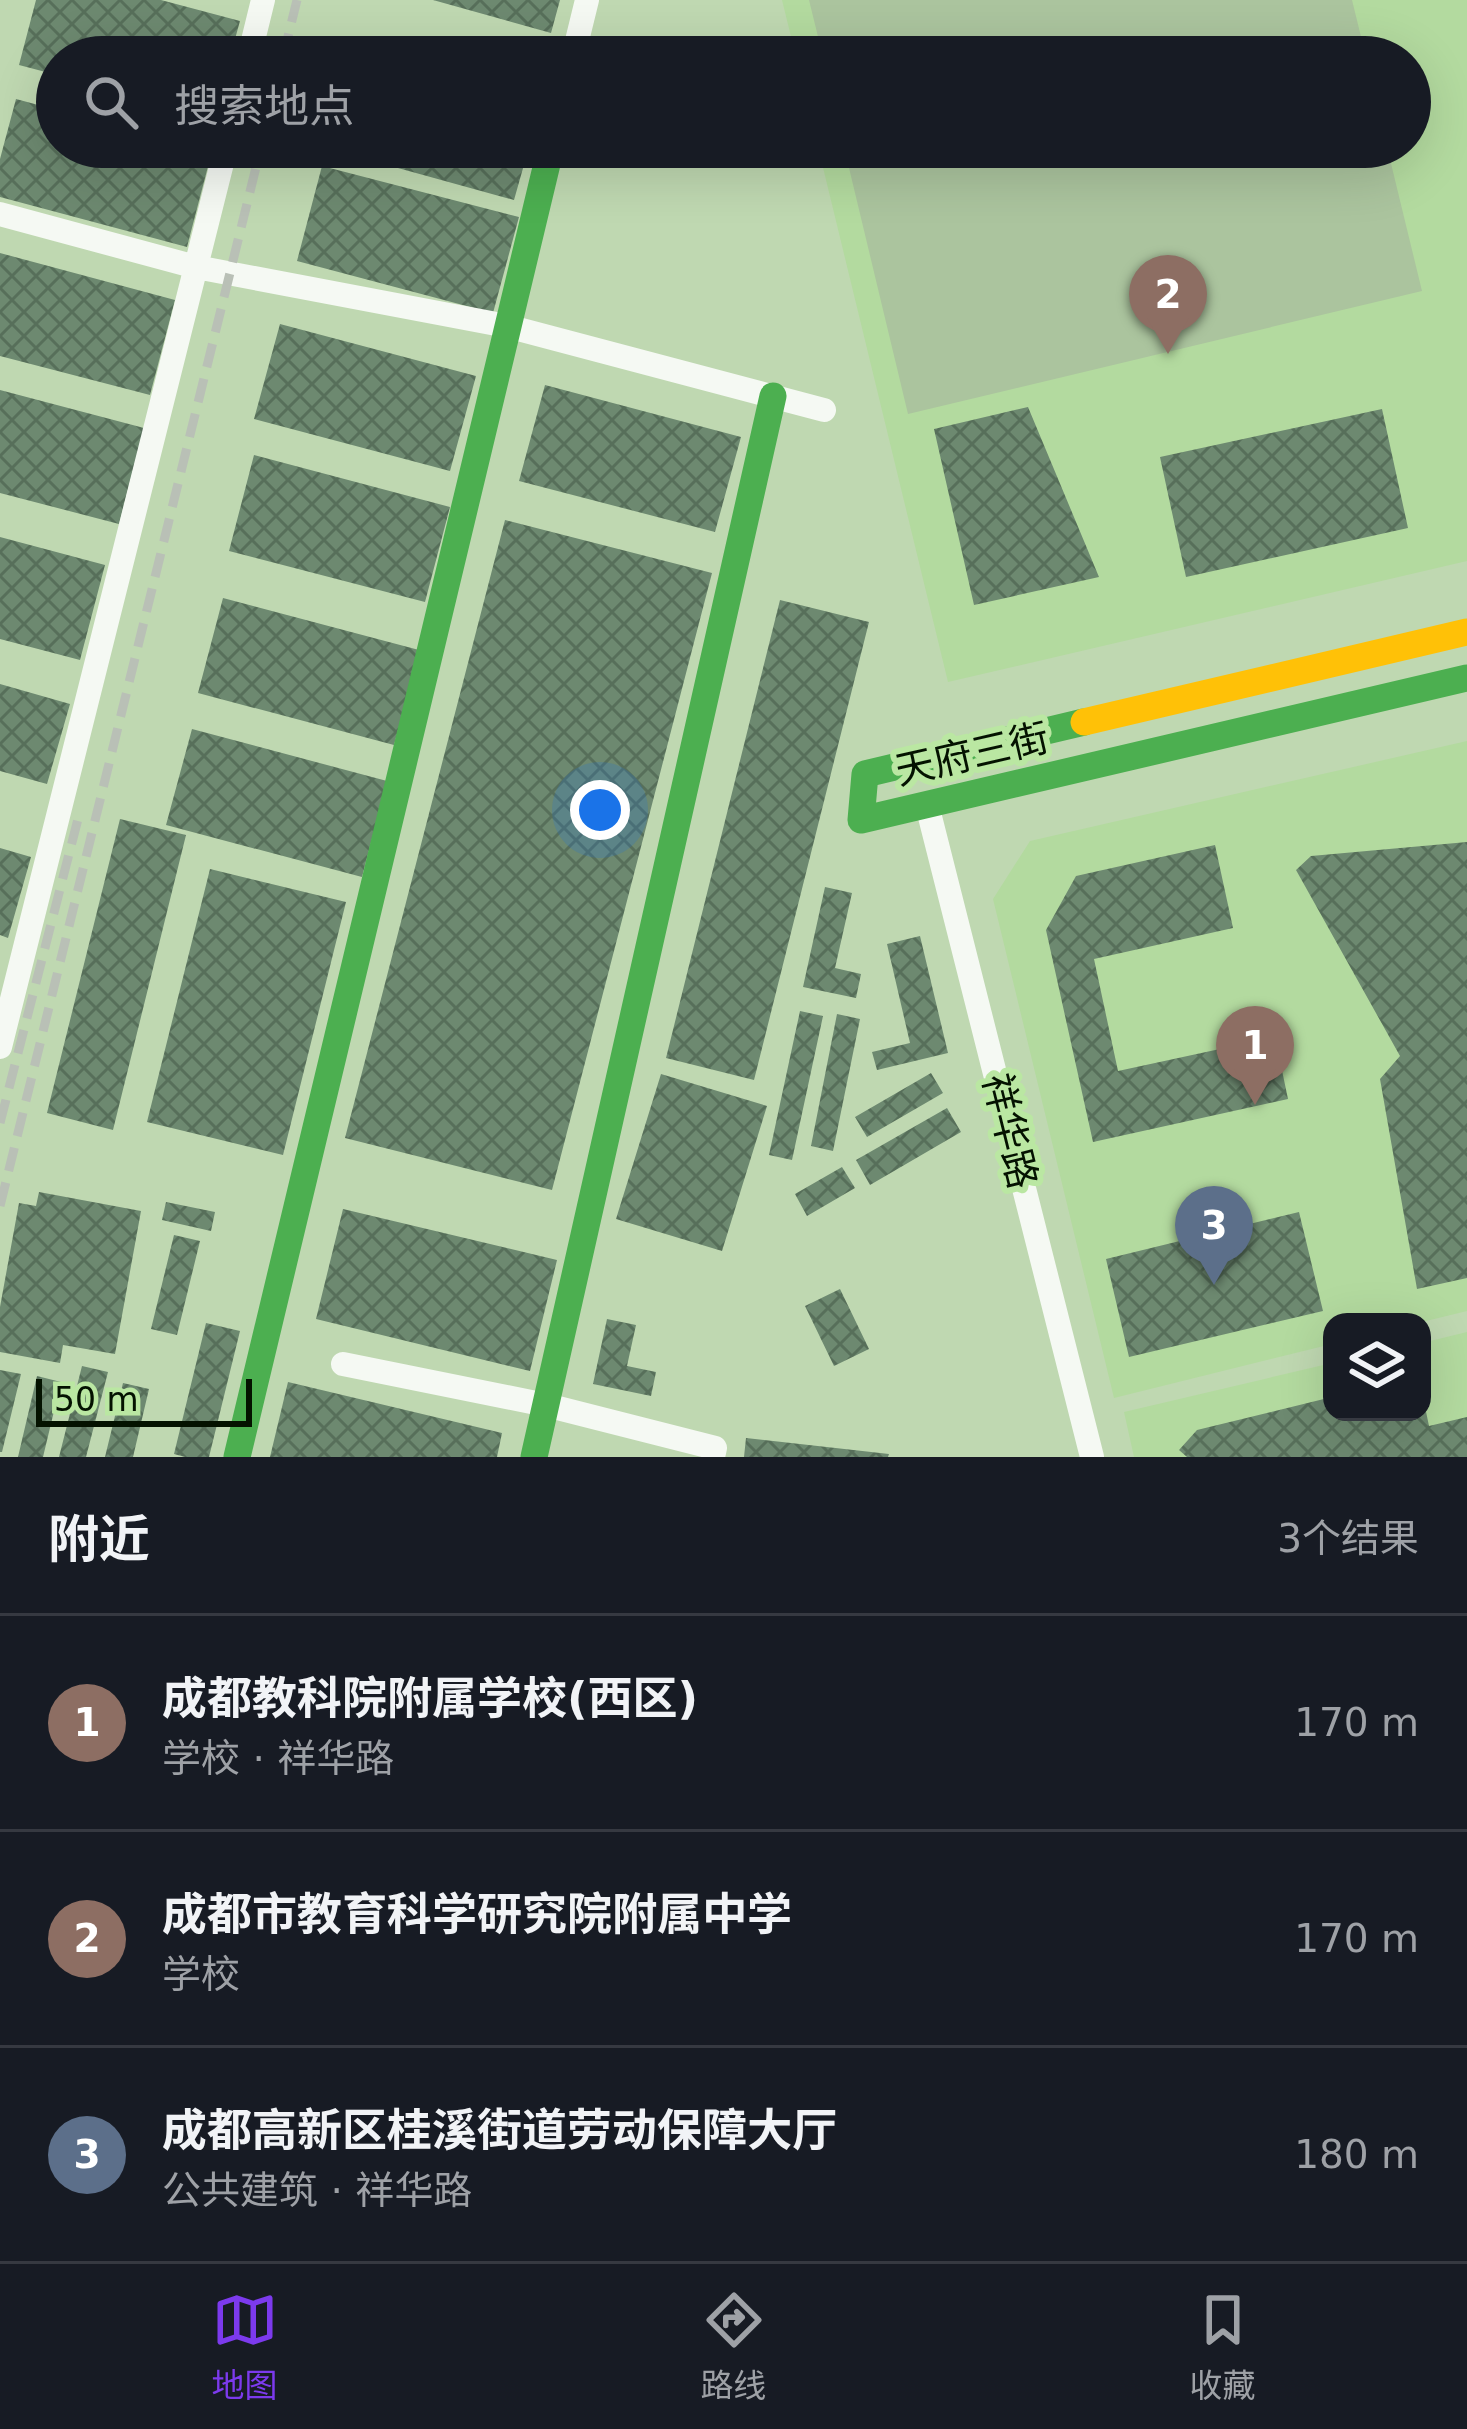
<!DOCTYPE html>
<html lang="zh">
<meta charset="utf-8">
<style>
body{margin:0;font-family:"DejaVu Sans","Noto Sans SC",sans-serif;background:#20242c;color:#f1f3f6}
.controls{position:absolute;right:36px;bottom:36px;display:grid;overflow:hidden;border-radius:24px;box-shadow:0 12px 48px #0002}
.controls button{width:108px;height:108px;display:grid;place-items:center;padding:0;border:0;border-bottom:3px solid #363941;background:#171b24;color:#f1f3f6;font:60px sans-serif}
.scale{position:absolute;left:36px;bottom:30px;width:216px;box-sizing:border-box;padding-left:12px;border:6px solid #041200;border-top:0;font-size:33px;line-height:42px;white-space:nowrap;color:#041200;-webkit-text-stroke:9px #bae7a2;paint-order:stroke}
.you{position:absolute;left:600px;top:810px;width:42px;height:42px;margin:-30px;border:9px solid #fff;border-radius:50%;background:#1a73e8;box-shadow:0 0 0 18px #1a73e833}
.badge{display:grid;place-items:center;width:78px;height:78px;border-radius:50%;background:#7c3aed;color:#fff;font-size:39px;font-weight:700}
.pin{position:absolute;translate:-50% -99px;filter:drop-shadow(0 3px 6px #0008)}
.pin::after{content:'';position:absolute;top:63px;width:42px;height:36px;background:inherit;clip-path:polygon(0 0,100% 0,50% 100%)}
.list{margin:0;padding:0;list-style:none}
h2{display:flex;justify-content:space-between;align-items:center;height:156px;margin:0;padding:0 48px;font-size:51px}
h2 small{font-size:39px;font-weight:400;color:#9ea1a6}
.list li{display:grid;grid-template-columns:78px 1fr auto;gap:36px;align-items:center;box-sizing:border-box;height:216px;padding:0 48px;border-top:3px solid #363941}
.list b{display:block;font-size:45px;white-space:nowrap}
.list p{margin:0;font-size:39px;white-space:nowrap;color:#9ea1a6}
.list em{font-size:39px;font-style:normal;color:#9ea1a6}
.icon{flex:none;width:66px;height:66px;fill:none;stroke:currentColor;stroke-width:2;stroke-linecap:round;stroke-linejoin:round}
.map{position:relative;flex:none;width:1467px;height:1457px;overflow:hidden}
.search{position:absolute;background:#171b24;box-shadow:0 12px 48px #0002;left:36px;right:36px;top:36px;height:132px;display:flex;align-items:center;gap:30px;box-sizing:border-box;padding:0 42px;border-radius:66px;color:#9ea1a6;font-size:45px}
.sheet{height:804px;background:#171b24}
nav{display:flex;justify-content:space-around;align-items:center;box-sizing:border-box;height:168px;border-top:3px solid #363941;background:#171b24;font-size:33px;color:#9ea1a6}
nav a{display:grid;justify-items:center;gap:6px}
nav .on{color:#7c3aed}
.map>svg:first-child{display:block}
.built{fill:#b3da9f}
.grass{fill:#abc49e}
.building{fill:url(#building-cross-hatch)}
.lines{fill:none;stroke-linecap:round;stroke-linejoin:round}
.street{stroke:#f5f9f3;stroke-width:24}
.fast{stroke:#4caf50;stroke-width:27}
.slow{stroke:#ffc107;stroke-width:27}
.rail{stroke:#b9c0b6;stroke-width:9;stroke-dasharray:24 12;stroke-linecap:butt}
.labels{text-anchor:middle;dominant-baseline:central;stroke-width:12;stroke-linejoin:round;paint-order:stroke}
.street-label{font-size:39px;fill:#041200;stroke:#bae7a2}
</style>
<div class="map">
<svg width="1467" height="1457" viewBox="0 0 1467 1457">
<defs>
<pattern id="building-cross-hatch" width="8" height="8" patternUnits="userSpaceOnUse" patternTransform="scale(3)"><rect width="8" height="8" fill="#6d8970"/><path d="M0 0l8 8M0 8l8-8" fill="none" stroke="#576f5a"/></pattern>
</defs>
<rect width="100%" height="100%" fill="#bfd8b1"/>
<path class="built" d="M782 0H1467V561L948 682 818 147H1410V57H796Z
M1467 741V1311L1422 1322H1332V1344L1114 1398 993 899 1030 841Z
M1467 1332V1457H1134L1124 1412 1332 1363V1412H1422V1343Z"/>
<path class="grass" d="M809 0H1352L1366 57H823Z
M844 147H1387L1422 291 908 414Z"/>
<path class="building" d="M36 0H161L240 21 230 57H57V75L19 65Z
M433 0H560L551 33Z
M16 99 57 110V147H197L212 151 187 247 0 197V159Z
M322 147H529L514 200Z
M322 166 519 217 493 313 297 261Z
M0 253 175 300 150 395 0 356Z
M280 324 476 376 450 471 254 419Z
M545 385 741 437 715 532 519 481Z
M0 390 144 428 119 524 0 493Z
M1028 407 1099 577 974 605 934 429Z
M1382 409 1408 528 1186 577 1160 457Z
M254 455 450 507 425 602 229 551Z
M505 520 712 573 552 1190 345 1138Z
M0 537 105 565 80 660 0 639Z
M223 598 419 650 394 745 198 693Z
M780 600 869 622 754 1080 666 1058Z
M0 684 70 704 47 784 0 771Z
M192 729 387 781 362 877 166 825Z
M120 819 186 835 113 1130 47 1113Z
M1467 842V1278L1417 1289 1380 1079 1400 1056 1296 870 1311 856Z
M1215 845 1233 928 1094 959 1118 1071 1275 1037 1288 1099 1093 1142 1046 930 1076 876Z
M0 848 31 857 8 938 0 935Z
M210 869 346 902 283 1155 147 1122Z
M825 887 852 893 835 968 861 974 856 998 803 987Z
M920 936 948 1053 877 1070 872 1052 910 1043 887 944Z
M800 1011 823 1016 792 1160 769 1155Z
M837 1014 860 1019 833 1151 811 1146Z
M931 1073 943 1093 867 1137 855 1117Z
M661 1074 767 1106 722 1251 616 1219Z
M947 1108 961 1132 870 1185 856 1160Z
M842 1167 855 1188 807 1216 795 1194Z
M39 1192 141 1211 115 1354 63 1345 60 1363 0 1352V1307L19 1203 36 1206Z
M166 1202 215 1212 211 1231 162 1220Z
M343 1209 557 1260 530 1371 316 1319Z
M1299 1212 1323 1311 1129 1357 1106 1259Z
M174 1235 200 1241 177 1335 151 1329Z
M840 1289 869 1349 834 1366 805 1306Z
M607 1319 636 1325 627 1366 656 1372 651 1396 593 1384Z
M206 1323 240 1331 209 1457H185L174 1454Z
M82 1366 108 1372 86 1457H59Z
M0 1370 21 1374 2 1452H0Z
M37 1376 61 1382 43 1457H18Z
M288 1382 502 1433 497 1457H270Z
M123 1383 149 1389 133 1457H105Z
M1332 1397V1412H1422L1424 1402 1429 1426 1467 1417V1457H1187L1179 1450 1197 1430Z
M746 1438 889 1454 888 1457H744Z"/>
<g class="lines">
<path class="street" d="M249 57 263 0
M573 57 587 0
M0 214 196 267 507 326 824 410
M927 805 1092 1457
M0 1047 226 147
M343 1364 546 1405 715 1448 713 1457"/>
<path class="fast" d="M1084 722 865 774 861 820 1467 678
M237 1457 551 147
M534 1457 773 396"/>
<path class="slow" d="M1084 722 1467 632"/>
<path class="rail" d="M283 57 297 0
M0 1123 79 815
M0 1206 261 147"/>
</g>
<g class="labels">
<g class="street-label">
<text transform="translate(972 754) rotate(-13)">天府三街</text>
<text transform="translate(1010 1131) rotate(76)">祥华路</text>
</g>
</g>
</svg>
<div class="controls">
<button><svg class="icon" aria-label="layers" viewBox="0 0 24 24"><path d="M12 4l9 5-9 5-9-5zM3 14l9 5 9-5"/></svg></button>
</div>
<div class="scale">50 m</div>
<div class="you"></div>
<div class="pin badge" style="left:1255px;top:1105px;background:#8d6e63">1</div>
<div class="pin badge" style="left:1168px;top:354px;background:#8d6e63">2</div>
<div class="pin badge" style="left:1214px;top:1285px;background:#5c6f8a">3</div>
<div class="search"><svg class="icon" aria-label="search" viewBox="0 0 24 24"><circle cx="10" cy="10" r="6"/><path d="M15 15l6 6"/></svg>搜索地点</div>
</div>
<section class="sheet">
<h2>附近<small>3个结果</small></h2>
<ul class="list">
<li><span class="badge" style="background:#8d6e63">1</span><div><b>成都教科院附属学校(西区)</b><p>学校 · 祥华路</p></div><em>170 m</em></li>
<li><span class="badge" style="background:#8d6e63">2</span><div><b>成都市教育科学研究院附属中学</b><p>学校</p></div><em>170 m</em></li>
<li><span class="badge" style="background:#5c6f8a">3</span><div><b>成都高新区桂溪街道劳动保障大厅</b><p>公共建筑 · 祥华路</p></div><em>180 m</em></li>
</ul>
</section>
<nav>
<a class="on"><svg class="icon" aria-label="map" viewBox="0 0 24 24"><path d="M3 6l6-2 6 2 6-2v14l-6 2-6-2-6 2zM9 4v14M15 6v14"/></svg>地图</a>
<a><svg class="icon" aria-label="directions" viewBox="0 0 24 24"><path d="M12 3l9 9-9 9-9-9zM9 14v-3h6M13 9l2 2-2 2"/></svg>路线</a>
<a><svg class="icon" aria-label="saved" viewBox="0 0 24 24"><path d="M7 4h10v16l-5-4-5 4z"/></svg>收藏</a>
</nav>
